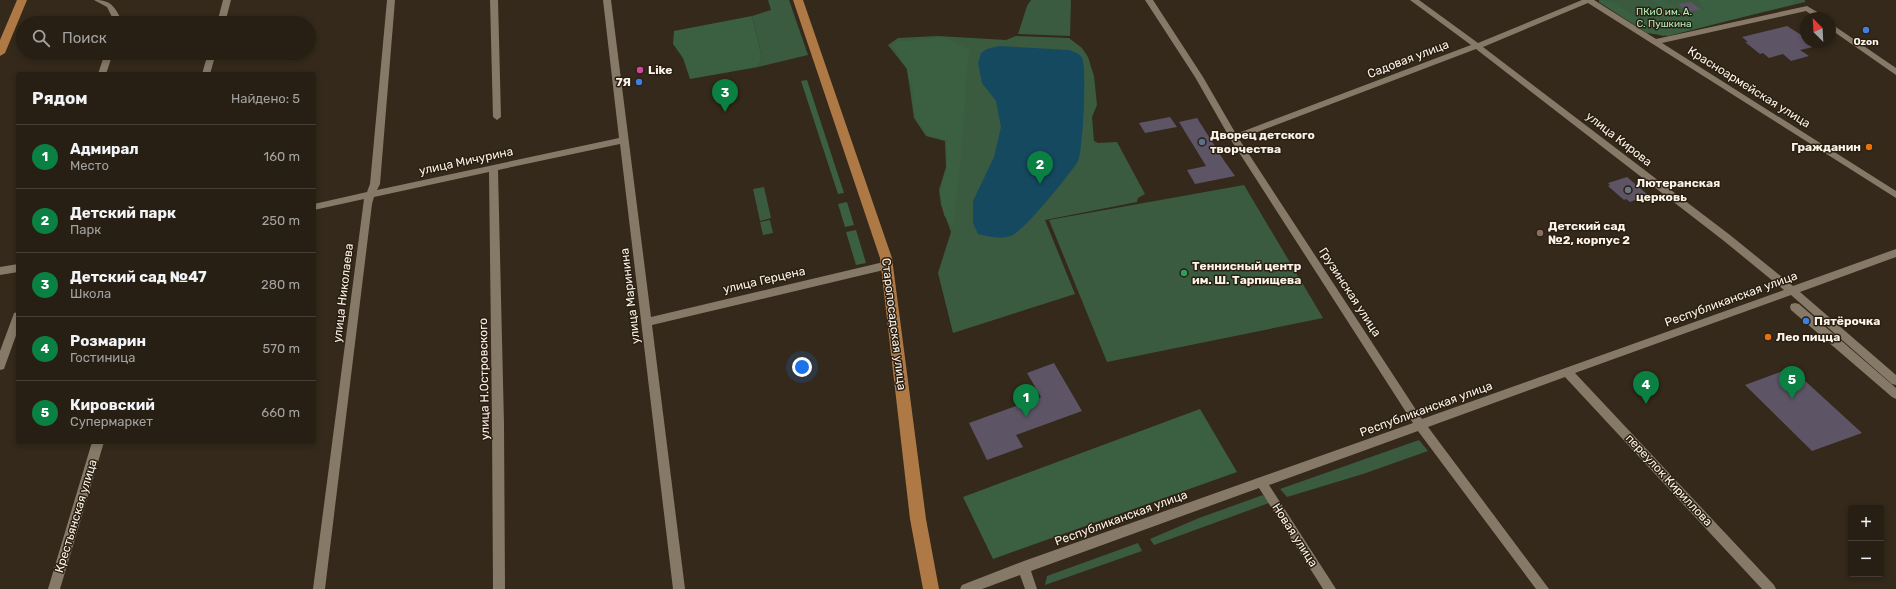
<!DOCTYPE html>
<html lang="ru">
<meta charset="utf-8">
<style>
body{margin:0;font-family:Rubik,sans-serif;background:#2f271d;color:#f1f3f6}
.controls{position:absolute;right:12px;bottom:12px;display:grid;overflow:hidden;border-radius:4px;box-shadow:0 2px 6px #0003}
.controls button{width:36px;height:36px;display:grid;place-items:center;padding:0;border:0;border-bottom:1px solid #433d34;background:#271f14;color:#f1f3f6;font:20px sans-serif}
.compass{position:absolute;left:1800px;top:12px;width:36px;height:36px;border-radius:50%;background:#271f14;box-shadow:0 2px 6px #0003;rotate:336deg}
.you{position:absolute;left:802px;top:367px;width:14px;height:14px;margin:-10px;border:3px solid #fff;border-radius:50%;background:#1a73e8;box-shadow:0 0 0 6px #1a73e833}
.badge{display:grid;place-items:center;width:26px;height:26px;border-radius:50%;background:#0b8043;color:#fff;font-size:13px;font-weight:700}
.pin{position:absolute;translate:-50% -33px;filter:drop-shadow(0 1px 2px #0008)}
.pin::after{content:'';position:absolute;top:21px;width:14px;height:12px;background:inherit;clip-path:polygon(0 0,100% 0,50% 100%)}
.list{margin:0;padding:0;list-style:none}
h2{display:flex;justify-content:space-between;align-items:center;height:52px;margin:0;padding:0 16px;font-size:17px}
h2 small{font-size:13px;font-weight:400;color:#a4a2a0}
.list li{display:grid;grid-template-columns:26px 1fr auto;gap:12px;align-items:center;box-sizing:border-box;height:64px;padding:0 16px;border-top:1px solid #433d34}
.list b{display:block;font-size:15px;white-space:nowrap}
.list p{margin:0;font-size:13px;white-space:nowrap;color:#a4a2a0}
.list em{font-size:13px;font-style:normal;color:#a4a2a0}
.icon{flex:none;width:22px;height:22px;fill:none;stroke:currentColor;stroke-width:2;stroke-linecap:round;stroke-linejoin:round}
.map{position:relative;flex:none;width:1896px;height:589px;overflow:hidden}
.search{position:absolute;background:#271f14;box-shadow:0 2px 6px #0003;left:16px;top:16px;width:300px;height:44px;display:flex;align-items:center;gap:10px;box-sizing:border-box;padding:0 14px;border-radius:22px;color:#a4a2a0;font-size:15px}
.panel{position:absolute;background:#271f14;box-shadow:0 2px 6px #0003;left:16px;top:72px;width:300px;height:372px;border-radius:4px}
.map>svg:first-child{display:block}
.green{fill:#3a5b40}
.forest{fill:#3a6041}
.water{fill:#154960}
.building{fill:#5d5566}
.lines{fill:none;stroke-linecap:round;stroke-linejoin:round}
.minor{fill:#867968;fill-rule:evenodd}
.major{fill:#af7946;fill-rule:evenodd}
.shop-dot{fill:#3f7fe0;stroke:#2a1f11;stroke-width:1.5}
.hotel-dot{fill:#d1479c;stroke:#2a1f11;stroke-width:1.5}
.service-dot{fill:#5c6f8a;stroke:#2a1f11;stroke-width:1.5}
.food-dot{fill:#e8710a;stroke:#2a1f11;stroke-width:1.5}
.worship-dot{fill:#6b7280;stroke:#2a1f11;stroke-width:1.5}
.education-dot{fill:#8d6e63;stroke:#2a1f11;stroke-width:1.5}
.leisure-dot{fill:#2e9e5b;stroke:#2a1f11;stroke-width:1.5}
.labels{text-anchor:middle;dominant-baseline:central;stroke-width:3;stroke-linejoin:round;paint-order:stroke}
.far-park-label{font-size:10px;fill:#b2f2bd;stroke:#2a1f11}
.far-poi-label{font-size:10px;font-weight:bold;fill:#faf3e9;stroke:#2a1f11}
.street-label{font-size:12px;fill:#faf3e9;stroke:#2a1f11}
.poi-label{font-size:12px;font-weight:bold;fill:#faf3e9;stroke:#2a1f11;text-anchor:start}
</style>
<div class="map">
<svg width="1896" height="589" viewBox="0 0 1896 589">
<rect width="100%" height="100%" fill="#34291a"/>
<path class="green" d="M768 0H789L808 55 758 67 762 58 752 16 771 10Z
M1031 0H1071L1070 36 1018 34 1027 6Z
M1599 0H1805V2L1662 36 1647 30Z
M938 36 1006 40 1016 36 1069 38 1082 48 1088 57 1094 76 1097 105 1092 117 1094 141 1098 143 1117 142 1145 194 1138 198 1137 202 1045 220 1075 294 953 333 938 273 951 232 941 205 939 190 946 167 945 141 926 136 914 118 907 69 888 45 898 38Z
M1244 185 1323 318 1107 362 1049 220Z
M764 187 771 218 760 221 753 189Z
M770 220 773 233 763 235 760 222Z
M1419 440 1428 451 1363 474 1287 497 1280 489Z
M1263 495 1269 503 1154 545 1150 539 1199 518Z
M1138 543 1142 551 1045 585 1047 576Z"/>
<path class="forest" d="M1599 0C1626 0 1632 29 1667 20L1651 10 1660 6 1652 0H1664L1686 14 1704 9 1698 0H1795L1791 5 1668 36 1647 33 1599 2Z
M752 16 762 58 758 67 690 79 683 58 673 44 674 31Z
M944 37 970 50 967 65 961 156 953 227 944 215 940 191 947 170V140L928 136C915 120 912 107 913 86L909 81 907 69 892 45 896 42Z
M807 80 844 193 838 194 801 81Z
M847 202 854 225 845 227 838 204Z
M856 230 866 263 856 265 846 232Z
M1200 409 1237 472 993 559 963 497Z"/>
<path class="water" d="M999 46 1069 50C1075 52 1079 53 1082 58 1087 66 1083 151 1078 161 1071 173 1023 232 1011 236 1000 239 989 237 978 234L973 223V201L994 157 1001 127 996 101 982 83 978 63 981 53 987 49Z"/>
<path class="building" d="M1691 2 1701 10 1687 12 1678 4Z
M1787 26 1806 38V42H1822V45L1800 50 1809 56 1791 61 1783 54 1769 58 1763 53 1760 54 1745 42H1748L1742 37Z
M1170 117 1177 127 1145 133 1139 123Z
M1197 118 1225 162 1235 176 1195 184 1187 170 1206 166 1179 122Z
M1627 177 1648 195 1630 202 1626 199 1624 200 1608 186 1610 185 1608 183Z
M1054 363 1082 411 1016 435 1023 447 987 460 969 423 1041 397 1027 373Z
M1791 368 1862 433 1812 451 1745 385Z"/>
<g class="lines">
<path class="minor" d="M94 0C113 0 115 8 123 23H115L107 7Z
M223 0H231L225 23H217Z
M387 0H395L380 184 377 190 619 138 603 0H611L651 317 888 261 893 265 888 269 652 325 685 589H673L620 144 498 170 504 424 505 589H493L492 424 489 172 374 197 372 204 325 589H313L364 199 314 210V204L367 192 370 184Z
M490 0H498L501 117 497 120 493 117Z
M1145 0H1153L1203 77 1236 134 1471 45 1410 0H1419L1478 43 1582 0H1594L1656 39 1807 6 1824 16 1825 18H1816L1806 11 1662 43 1896 191V198L1588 3 1483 47 1730 235 1793 286 1896 249V257L1800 292 1896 375V385L1892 384 1791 295 1575 373 1774 585 1776 589H1762L1565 377 1428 427 1549 589H1536L1418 431 1269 485 1336 589H1323L1259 488 1031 571 1037 589H1025L1020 575 982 589H960L962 585 1024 561 1413 423 1231 140 1195 77ZM1476 49 1724 241 1784 290 1422 419 1239 139Z
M1830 23 1896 68V75L1830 29Z
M105 53H113L106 74H98Z
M208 53H216L210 74H202Z
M18 264V272L0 275V267Z
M1795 303 1799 304 1896 388V399L1892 397 1791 310 1790 307 1791 304Z
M18 312V330L5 366 4 369 0 370V351L13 316 14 313Z
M92 442H104L60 589H48Z"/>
<path class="major" d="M17 0H27L5 53 0 56V40Z
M793 0H803L892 258 926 519 939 589H923L910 519 880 258Z"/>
</g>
<g class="shop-dot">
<circle cx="1866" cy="30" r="4"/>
<circle cx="639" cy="82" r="4"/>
<circle cx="1806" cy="321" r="4"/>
</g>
<circle class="hotel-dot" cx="640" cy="70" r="4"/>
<circle class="service-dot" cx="1202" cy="142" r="4"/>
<g class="food-dot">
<circle cx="1869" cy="147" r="4"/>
<circle cx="1768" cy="337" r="4"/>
</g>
<circle class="worship-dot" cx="1628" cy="190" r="4"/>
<circle class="education-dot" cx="1540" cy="233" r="4"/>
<circle class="leisure-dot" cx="1184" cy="273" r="4"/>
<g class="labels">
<g class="far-park-label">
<text x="1664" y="12">ПКиО им. А.<tspan x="1664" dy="12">С. Пушкина</tspan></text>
</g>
<g class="far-poi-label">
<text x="1866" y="42">Ozon</text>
</g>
<g class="street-label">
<text transform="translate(1408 59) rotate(-21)">Садовая улица</text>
<text transform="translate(1749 87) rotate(32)">Красноармейская улица</text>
<text transform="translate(1619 139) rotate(38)">улица Кирова</text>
<text transform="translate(466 161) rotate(-12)">улица Мичурина</text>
<text transform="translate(764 280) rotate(-13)">улица Герцена</text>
<text transform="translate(1350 292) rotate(57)">Грузинская улица</text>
<text transform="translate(343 293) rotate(-83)">улица Николаева</text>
<text transform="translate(630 296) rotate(-97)">улица Маринина</text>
<text transform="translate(1731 299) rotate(-20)">Республиканская улица</text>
<text transform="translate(894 324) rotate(83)">Старопосадская улица</text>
<text transform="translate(484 379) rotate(-91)">улица Н.Островского</text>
<text transform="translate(1426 409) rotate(-20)">Республиканская улица</text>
<text transform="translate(1669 480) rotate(47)">переулок Кириллова</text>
<text transform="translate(76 516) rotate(-73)">Крестьянская улица</text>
<text transform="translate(1121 518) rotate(-20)">Республиканская улица</text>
<text transform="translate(1295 535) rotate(57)">Новая улица</text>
</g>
<g class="poi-label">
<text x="648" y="70">Like</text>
<text x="631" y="82" text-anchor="end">7Я</text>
<text x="1210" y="135">Дворец детского<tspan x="1210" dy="14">творчества</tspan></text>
<text x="1861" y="147" text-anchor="end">Гражданин</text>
<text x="1636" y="183">Лютеранская<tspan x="1636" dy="14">церковь</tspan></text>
<text x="1548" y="226">Детский сад<tspan x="1548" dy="14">№2, корпус 2</tspan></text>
<text x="1192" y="266">Теннисный центр<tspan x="1192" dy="14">им. Ш. Тарпищева</tspan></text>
<text x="1814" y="321">Пятёрочка</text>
<text x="1776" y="337">Лео пицца</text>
</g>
</g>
</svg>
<div class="controls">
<button>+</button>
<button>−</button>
</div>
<svg class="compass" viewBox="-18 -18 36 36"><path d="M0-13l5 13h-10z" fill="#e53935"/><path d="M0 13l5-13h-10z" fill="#a4a2a0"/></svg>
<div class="you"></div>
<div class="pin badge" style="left:1026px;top:417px">1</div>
<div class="pin badge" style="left:1040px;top:184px">2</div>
<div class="pin badge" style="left:725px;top:112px">3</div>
<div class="pin badge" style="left:1646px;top:404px">4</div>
<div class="pin badge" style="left:1792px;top:399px">5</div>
<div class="search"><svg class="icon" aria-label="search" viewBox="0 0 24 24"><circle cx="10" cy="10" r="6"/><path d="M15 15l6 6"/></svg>Поиск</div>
<section class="panel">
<h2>Рядом<small>Найдено: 5</small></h2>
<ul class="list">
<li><span class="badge">1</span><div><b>Адмирал</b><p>Место</p></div><em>160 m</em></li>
<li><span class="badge">2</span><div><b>Детский парк</b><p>Парк</p></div><em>250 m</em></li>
<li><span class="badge">3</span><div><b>Детский сад №47</b><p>Школа</p></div><em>280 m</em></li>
<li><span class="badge">4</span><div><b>Розмарин</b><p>Гостиница</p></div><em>570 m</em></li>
<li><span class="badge">5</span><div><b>Кировский</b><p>Супермаркет</p></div><em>660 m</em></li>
</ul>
</section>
</div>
